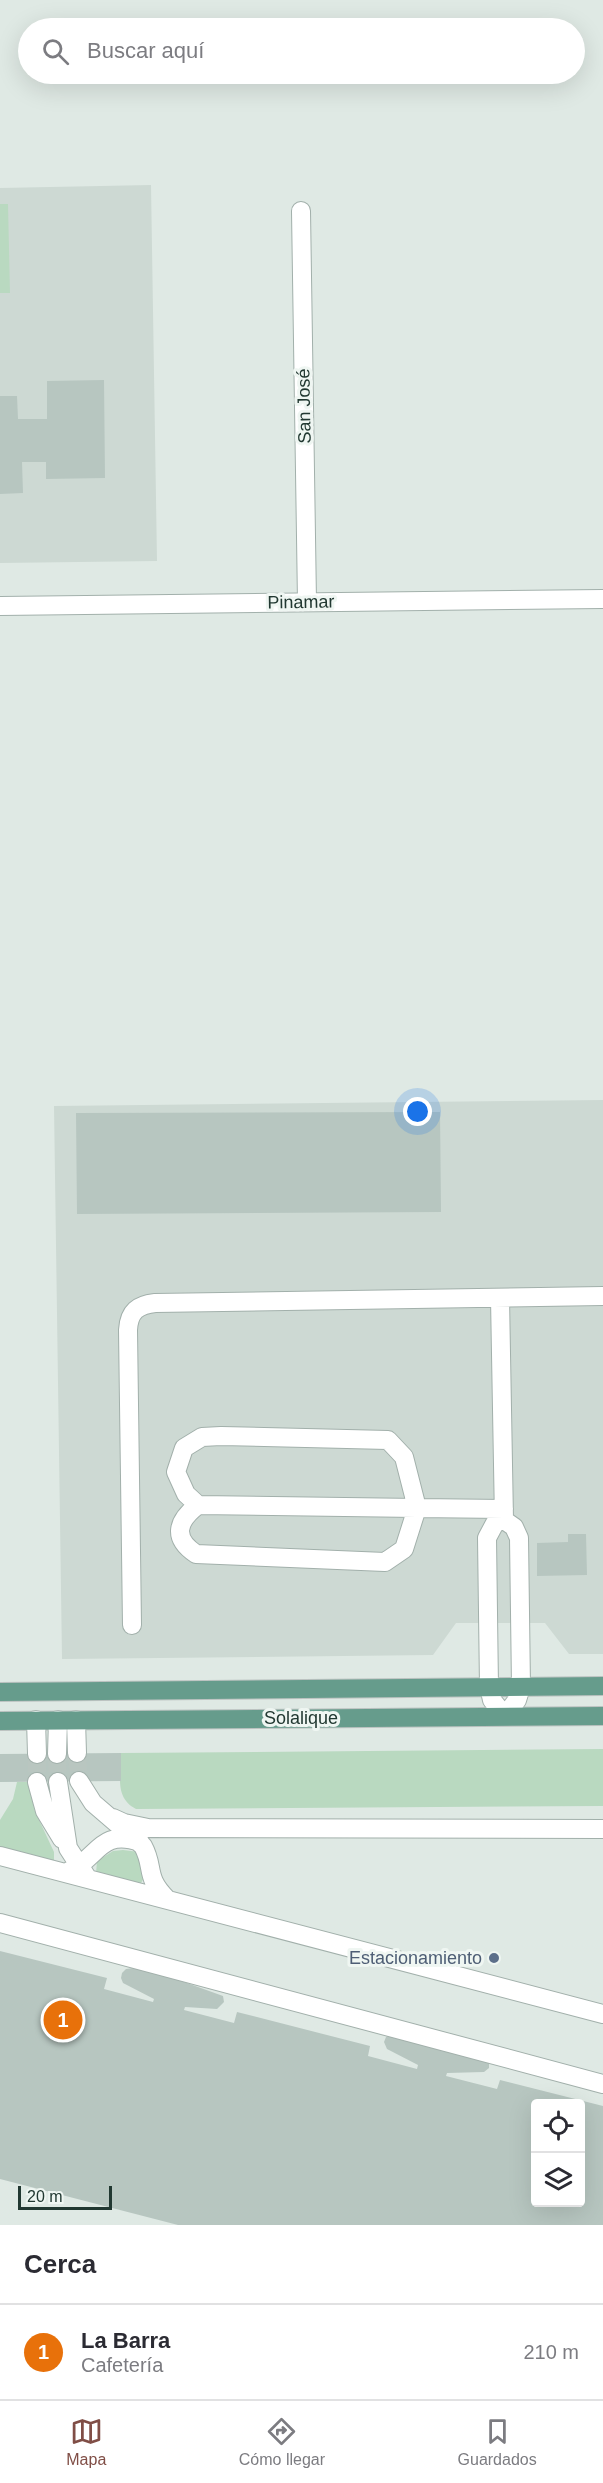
<!DOCTYPE html>
<html lang="es">
<meta charset="utf-8">
<style>
body{margin:0;font-family:Helvetica,sans-serif;background:#f2f2f3;color:#2b2b33}
.controls{position:absolute;right:18px;bottom:18px;display:grid;overflow:hidden;border-radius:6px;box-shadow:0 6px 24px #0002}
.controls button{width:54px;height:54px;display:grid;place-items:center;padding:0;border:0;border-bottom:2px solid #e1e1e2;background:#fff;color:#2b2b33;font:30px sans-serif}
.scale{position:absolute;left:18px;bottom:15px;width:94px;box-sizing:border-box;padding-left:6px;border:3px solid #213831;border-top:0;font-size:16px;line-height:21px;white-space:nowrap;color:#213831;-webkit-text-stroke:4px #eff6f2;paint-order:stroke}
.you{position:absolute;left:418px;top:1112px;width:21px;height:21px;margin:-15px;border:4px solid #fff;border-radius:50%;background:#1a73e8;box-shadow:0 0 0 9px #1a73e833}
.badge{display:grid;place-items:center;width:39px;height:39px;border-radius:50%;background:#804e46;color:#fff;font-size:20px;font-weight:700}
.pin{position:absolute;translate:-50% -50%;border:3px solid #fff;box-shadow:0 2px 6px #0006}
.list{margin:0;padding:0;list-style:none}
h2{display:flex;justify-content:space-between;align-items:center;height:78px;margin:0;padding:0 24px;font-size:26px}
h2 small{font-size:20px;font-weight:400;color:#7c7c81}
.list li{display:grid;grid-template-columns:39px 1fr auto;gap:18px;align-items:center;box-sizing:border-box;height:96px;padding:0 24px;border-top:2px solid #e1e1e2}
.list b{display:block;font-size:22px;white-space:nowrap}
.list p{margin:0;font-size:20px;white-space:nowrap;color:#7c7c81}
.list em{font-size:20px;font-style:normal;color:#7c7c81}
.icon{flex:none;width:33px;height:33px;fill:none;stroke:currentColor;stroke-width:2;stroke-linecap:round;stroke-linejoin:round}
.map{position:relative;flex:none;width:603px;height:2225px;overflow:hidden}
.search{position:absolute;background:#fff;box-shadow:0 6px 24px #0002;left:18px;right:18px;top:18px;height:66px;display:flex;align-items:center;gap:15px;box-sizing:border-box;padding:0 21px;border-radius:33px;color:#7c7c81;font-size:22px}
.sheet{height:174px;background:#fff}
nav{display:flex;justify-content:space-around;align-items:center;box-sizing:border-box;height:84px;border-top:2px solid #e1e1e2;background:#fff;font-size:16px;color:#7c7c81}
nav a{display:grid;justify-items:center;gap:3px}
nav .on{color:#804e46}
.map>svg:first-child{display:block}
.built{fill:#cdd9d3}
.green{fill:#b9d9c0}
.building{fill:#b7c6c0;fill-rule:evenodd}
.lines{fill:none;stroke-linecap:round;stroke-linejoin:round}
.minor-tunnel{stroke:#b9c6c0;stroke-width:18;stroke-dasharray:18 9;stroke-linecap:butt}
.minor-casing{stroke:#a2b0ab;stroke-width:20}
.major-casing{stroke:#bcc3c1;stroke-width:20}
.minor{stroke:#fff;stroke-width:18}
.major{stroke:#669c8c;stroke-width:18}
.service-dot{fill:#5c6f8a;stroke:#eff6f2;stroke-width:2}
.labels{text-anchor:middle;dominant-baseline:central;stroke-width:6;stroke-linejoin:round;paint-order:stroke}
.street-label{font-size:18px;fill:#213831;stroke:#eff6f2}
.service-label{font-size:18px;fill:#4e5e75;stroke:#eff6f2;text-anchor:end}
</style>
<div class="map">
<svg width="603" height="2225" viewBox="0 0 603 2225">
<rect width="100%" height="100%" fill="#dfe9e4"/>
<path class="built" d="M151 185 157 561 0 563V188Z
M603 1100V1654H569L545 1623H456L433 1655 62 1659 54 1106Z"/>
<path class="green" d="M0 204H8L10 293H0Z
M603 1749V1806L136 1809C114 1798 121 1775 121 1753Z
M17 1782H32L34 1809 54 1852V1862L0 1850V1820L13 1799Z
M123 1850 139 1852 144 1878 141 1883 96 1874 97 1861 113 1851Z"/>
<path class="building" d="M104 380 105 478 46 479V462H22L23 493 0 494V396H17L18 419H47V381Z
M440 1112 441 1212 77 1214 76 1113Z
M568 1534H586L587 1575 537 1576V1543L568 1542Z
M121 1753V1781L0 1782V1754Z
M0 1951 107 1978 104 1989 153 2002 154 1999 123 1983 121 1978 122 1973 126 1969 133 1968 173 1978 223 1996 224 2002 217 2009 185 2007 184 2010 234 2023 237 2012 370 2046 368 2056 417 2069 418 2065 387 2049 384 2042 386 2037 391 2035 484 2060 489 2063V2068L484 2072 447 2073 446 2076 497 2089 500 2080 603 2106V2225H178L0 2179ZM536 2104H580V2202H536Z"/>
<g class="lines">
<path class="minor-tunnel" d="M77 1753 79 1781
M37 1754V1782
M57 1754 58 1782"/>
<defs>
<path id="minor" d="M301 211 307 602
M0 606 603 599
M500 1298 504 1520
M198 1505 417 1508 404 1457 388 1440 221 1436 202 1437 184 1448 176 1472 186 1494 198 1505C177 1521 172 1538 196 1554L385 1562 404 1549 417 1508 504 1509
M504 1520 514 1527 519 1538 521 1687 517 1700 505 1716 492 1700 489 1687 487 1538 495 1523Z
M132 1625 128 1330C129 1311 138 1305 155 1303L603 1296
M36 1720 37 1754
M76 1720 77 1753
M57 1754 58 1720
M79 1781 93 1803 143 1846C155 1868 144 1876 167 1899
M37 1782 45 1811 62 1839
M58 1782 68 1848 88 1879
M113 1818 124 1823 148 1828 603 1829
M0 1856 603 2014
M69 1871C98 1859 99 1828 140 1842
M0 1923 603 2084"/>
<path id="major" d="M0 1692 603 1686
M0 1721 603 1716"/>
</defs>
<use href="#minor" class="minor-casing"/>
<use href="#major" class="major-casing"/>
<use href="#minor" class="minor"/>
<use href="#major" class="major"/>
</g>
<circle class="service-dot" cx="494" cy="1958" r="6"/>
<g class="labels">
<g class="street-label">
<text transform="translate(304 406) rotate(-91)">San José</text>
<text transform="translate(301 602) rotate(-1)">Pinamar</text>
<text x="301" y="1718">Solalique</text>
</g>
<g class="service-label">
<text x="482" y="1958">Estacionamiento</text>
</g>
</g>
</svg>
<div class="controls">
<button><svg class="icon" aria-label="locate" viewBox="0 0 24 24"><circle cx="12" cy="12" r="6"/><path d="M12 2v4M12 18v4M2 12h4M18 12h4"/></svg></button>
<button><svg class="icon" aria-label="layers" viewBox="0 0 24 24"><path d="M12 4l9 5-9 5-9-5zM3 14l9 5 9-5"/></svg></button>
</div>
<div class="scale">20 m</div>
<div class="you"></div>
<div class="pin badge" style="left:63px;top:2020px;background:#e8710a">1</div>
<div class="search"><svg class="icon" aria-label="search" viewBox="0 0 24 24"><circle cx="10" cy="10" r="6"/><path d="M15 15l6 6"/></svg>Buscar aquí</div>
</div>
<section class="sheet">
<h2>Cerca<small></small></h2>
<ul class="list">
<li><span class="badge" style="background:#e8710a">1</span><div><b>La Barra</b><p>Cafetería</p></div><em>210 m</em></li>
</ul>
</section>
<nav>
<a class="on"><svg class="icon" aria-label="map" viewBox="0 0 24 24"><path d="M3 6l6-2 6 2 6-2v14l-6 2-6-2-6 2zM9 4v14M15 6v14"/></svg>Mapa</a>
<a><svg class="icon" aria-label="directions" viewBox="0 0 24 24"><path d="M12 3l9 9-9 9-9-9zM9 14v-3h6M13 9l2 2-2 2"/></svg>Cómo llegar</a>
<a><svg class="icon" aria-label="saved" viewBox="0 0 24 24"><path d="M7 4h10v16l-5-4-5 4z"/></svg>Guardados</a>
</nav>
